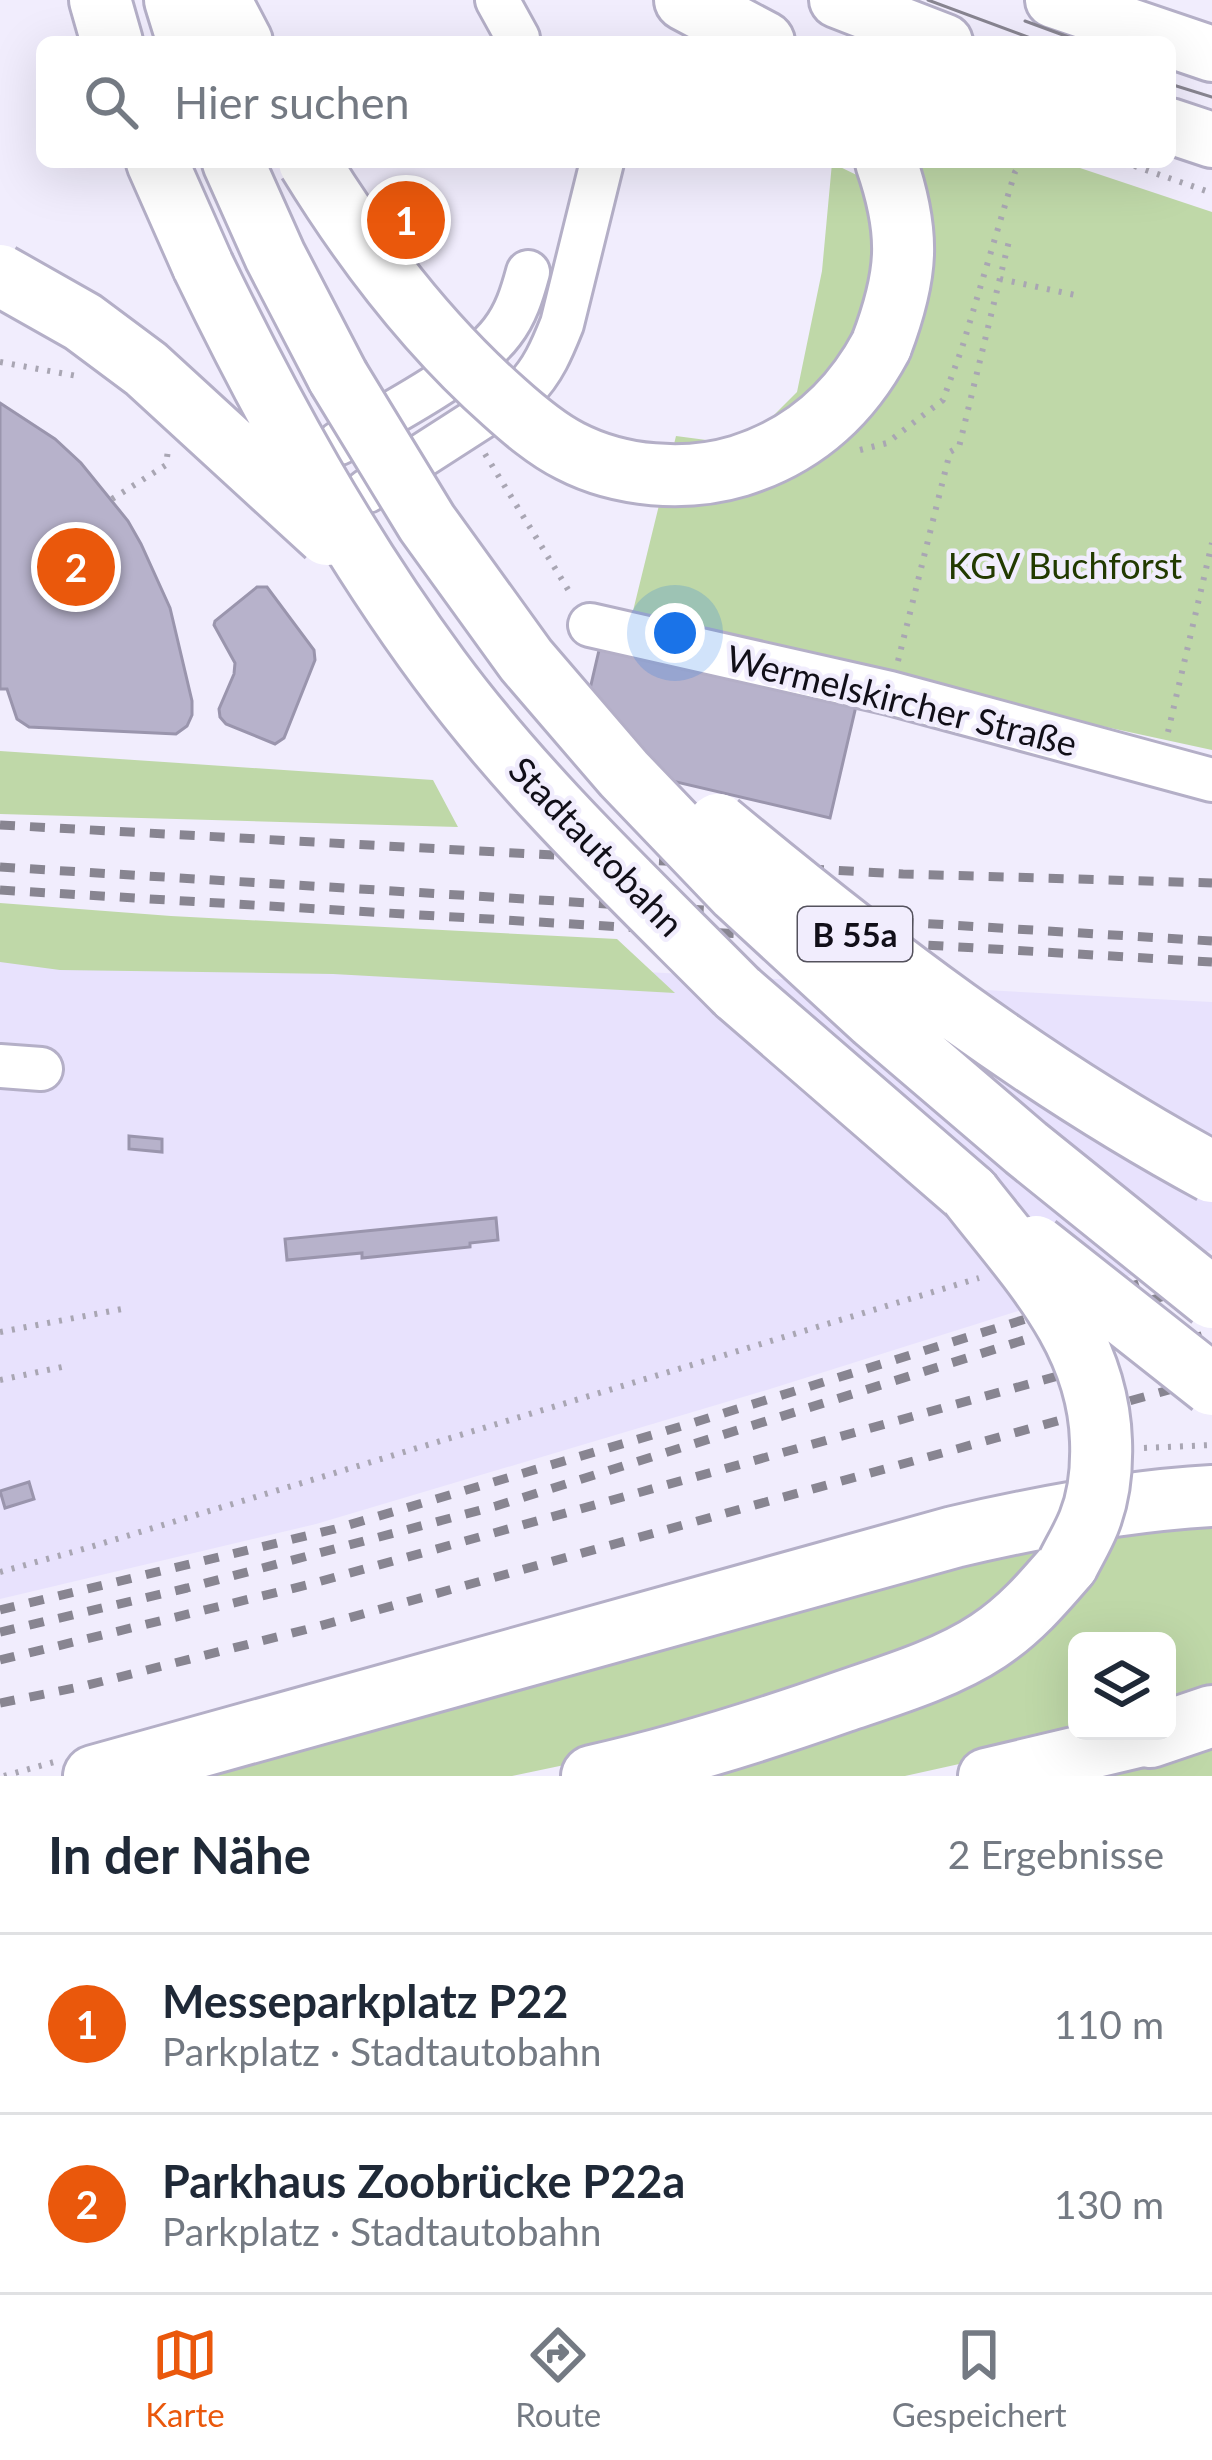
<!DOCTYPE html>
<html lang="de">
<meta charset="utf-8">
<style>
body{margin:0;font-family:Lato,sans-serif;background:#f6f6f7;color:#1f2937}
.controls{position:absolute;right:36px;bottom:36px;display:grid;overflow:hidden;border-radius:18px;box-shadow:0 12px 48px #0002}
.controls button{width:108px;height:108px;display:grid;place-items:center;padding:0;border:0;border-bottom:3px solid #e0e1e3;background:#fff;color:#1f2937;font:60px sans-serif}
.you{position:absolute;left:675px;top:633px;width:42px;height:42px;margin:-30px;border:9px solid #fff;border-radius:50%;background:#1a73e8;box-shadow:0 0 0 18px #1a73e833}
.badge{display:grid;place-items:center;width:78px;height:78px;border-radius:50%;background:#ea580c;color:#fff;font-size:39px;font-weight:700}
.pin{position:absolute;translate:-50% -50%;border:6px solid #fff;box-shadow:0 3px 12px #0006}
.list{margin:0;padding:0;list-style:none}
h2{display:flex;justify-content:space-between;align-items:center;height:156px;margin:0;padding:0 48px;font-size:51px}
h2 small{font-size:39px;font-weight:400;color:#747a83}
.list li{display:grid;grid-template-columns:78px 1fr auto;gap:36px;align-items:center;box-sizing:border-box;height:180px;padding:0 48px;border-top:3px solid #e0e1e3}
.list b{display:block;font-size:45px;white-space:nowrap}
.list p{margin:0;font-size:39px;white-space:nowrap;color:#747a83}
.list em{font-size:39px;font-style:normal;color:#747a83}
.icon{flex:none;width:66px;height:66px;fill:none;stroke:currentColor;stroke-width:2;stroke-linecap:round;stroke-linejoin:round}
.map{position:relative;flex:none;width:1212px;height:1776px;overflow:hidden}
.search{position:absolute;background:#fff;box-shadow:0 12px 48px #0002;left:36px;right:36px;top:36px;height:132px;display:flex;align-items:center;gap:30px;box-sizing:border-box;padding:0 42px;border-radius:18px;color:#747a83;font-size:45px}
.sheet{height:516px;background:#fff}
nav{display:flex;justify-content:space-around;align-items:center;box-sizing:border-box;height:168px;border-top:3px solid #e0e1e3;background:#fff;font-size:33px;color:#747a83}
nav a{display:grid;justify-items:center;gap:6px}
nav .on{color:#ea580c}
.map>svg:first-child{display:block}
.built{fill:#e8e2fd}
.green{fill:#bfd8a8}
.building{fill:#b7b2cb;stroke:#9a95ad;stroke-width:3}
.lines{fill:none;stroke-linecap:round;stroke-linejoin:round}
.minor-casing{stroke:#b4afc7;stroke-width:48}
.major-casing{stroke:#b4afc7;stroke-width:60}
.highway-casing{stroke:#b4afc7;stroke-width:66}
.path{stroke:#a9a6b3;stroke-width:6;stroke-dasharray:3 9;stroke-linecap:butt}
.minor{stroke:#fff;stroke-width:42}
.major{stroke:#fff;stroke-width:54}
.highway{stroke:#fff;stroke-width:60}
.tram{stroke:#888591;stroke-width:3}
.rail{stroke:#888591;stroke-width:9;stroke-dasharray:15 15;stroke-linecap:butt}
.highway-bridge-casing{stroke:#b4afc7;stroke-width:66;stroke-linecap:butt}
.highway-bridge{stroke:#fff;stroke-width:60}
.labels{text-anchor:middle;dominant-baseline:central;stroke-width:9;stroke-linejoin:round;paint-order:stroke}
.shield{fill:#f1edfd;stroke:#54525d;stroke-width:3}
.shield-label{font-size:33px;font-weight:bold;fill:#110f18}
.park-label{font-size:36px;fill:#223a00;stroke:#f1edfd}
.street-label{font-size:36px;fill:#110f18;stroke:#f1edfd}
</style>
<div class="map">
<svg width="1212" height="1776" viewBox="0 0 1212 1776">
<rect width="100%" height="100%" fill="#f1edfd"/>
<path class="built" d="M0 938 1212 1002V1250L770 1389 316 1524 0 1599Z"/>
<path class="green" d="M908 162H1062L1212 212V750L936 690 633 611 676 436 744 445 797 392 822 271 832 163 871 182Z
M0 751 433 780 458 827 0 814Z
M0 903 171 916 617 939 675 993 333 974 60 970 0 962Z
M1212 1511V1699L1167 1714V1641H1077V1731H1109L905 1776H667L918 1696 1115 1517Z
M1060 1529 1012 1597 882 1666 593 1759 512 1776H167Z
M1212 1749V1776H1096Z"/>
<path class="building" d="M0 403 55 439 81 463 128 521 141 544 170 608 192 701V715L187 726 176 734 29 727 17 719 7 689H0Z
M257 587H267L314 650 315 660 284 738 275 744 226 724 220 717 219 709 234 674 235 663 214 625 215 621Z
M600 646 856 706 830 818 574 758Z
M129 1136 162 1139V1152L129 1149Z
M496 1218 498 1240 470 1243V1247L362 1258V1253L287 1260 285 1239Z
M29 1482 34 1499 5 1508 0 1491Z"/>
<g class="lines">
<defs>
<path id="minor" d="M497 0 518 38
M339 443C384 417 472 372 502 332 516 314 522 294 528 272
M367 491 524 390C543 371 552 349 562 324L602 162
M590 625 890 693 1212 780
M0 1066 41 1069"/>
<path id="major" d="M837 0 945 42
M1053 0 1212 54
M1170 126 1212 140
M986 1776 1150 1737"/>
<path id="highway" d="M100 0 112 42
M175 0 188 42
M220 0 242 42
M685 0 764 42
M157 162 203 266
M233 162 275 256 338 377
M881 346C908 275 911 234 886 162
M737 992 970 1194
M1150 1737 1212 1716
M94 1776 954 1537C1039 1517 1124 1501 1212 1496
M592 1776C677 1757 760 1731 842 1702 889 1686 946 1669 988 1641 1020 1620 1043 1593 1068 1564"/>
</defs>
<use href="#minor" class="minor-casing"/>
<use href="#major" class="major-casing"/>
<use href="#highway" class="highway-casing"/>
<path class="path" d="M1123 162 1212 193
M1000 279 1080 296
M0 362 77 376
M860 450 887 443 943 400 962 348 1015 172 1022 162
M485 454 572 596
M112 499 166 465 168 450
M898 661 950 452 959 447 1009 241
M1168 732 1212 543
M0 1332 122 1309
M0 1380 62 1367
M1144 1448 1212 1445
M0 1572 87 1548 979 1278
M4 1776 54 1762"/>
<use href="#minor" class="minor"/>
<use href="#major" class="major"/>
<use href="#highway" class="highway"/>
<path class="tram" d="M928 0 1041 42
M1025 21 1082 42
M1170 84 1212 97"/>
<path class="rail" d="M0 825 903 874 1212 883
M0 867 1212 941
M0 890 1212 962
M0 1610 335 1529 689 1424 1212 1261
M0 1632 187 1588 496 1506 1212 1281
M0 1660 307 1585 1212 1333
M0 1703 84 1686 316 1627 1212 1378"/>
<defs>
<path id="highway-bridge" d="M309 162C363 250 427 334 504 402 524 420 546 439 570 451 620 477 686 482 739 466 803 446 850 404 881 346
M203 266C271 407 346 543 439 669 526 787 634 888 737 992
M0 275 83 322 146 369 327 535
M338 377 427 523 526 660 624 774 737 892 875 1019 1026 1148 1212 1298
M718 824C873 953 1034 1076 1212 1172
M970 1194C1029 1270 1098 1339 1101 1441 1102 1468 1099 1497 1089 1522 1083 1537 1075 1550 1068 1564
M1036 1246 1212 1385"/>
</defs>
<use href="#highway-bridge" class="highway-bridge-casing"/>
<use href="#highway-bridge" class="highway-bridge"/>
</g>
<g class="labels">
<rect class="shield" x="798" y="907" width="114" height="54" rx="9"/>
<g class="shield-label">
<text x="855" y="934">B 55a</text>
</g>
<g class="park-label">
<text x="1065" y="565">KGV Buchforst</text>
</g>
<g class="street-label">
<text transform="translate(902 700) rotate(14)">Wermelskircher Straße</text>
<text transform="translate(597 846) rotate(46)">Stadtautobahn</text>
</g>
</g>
</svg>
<div class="controls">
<button><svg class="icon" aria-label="layers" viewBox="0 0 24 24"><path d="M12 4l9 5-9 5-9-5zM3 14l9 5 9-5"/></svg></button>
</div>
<div class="you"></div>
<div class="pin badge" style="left:406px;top:220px">1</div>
<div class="pin badge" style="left:76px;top:567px">2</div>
<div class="search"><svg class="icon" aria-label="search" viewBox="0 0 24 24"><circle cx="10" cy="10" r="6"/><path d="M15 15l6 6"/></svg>Hier suchen</div>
</div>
<section class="sheet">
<h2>In der Nähe<small>2 Ergebnisse</small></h2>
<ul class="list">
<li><span class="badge">1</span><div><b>Messeparkplatz P22</b><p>Parkplatz · Stadtautobahn</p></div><em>110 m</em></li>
<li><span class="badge">2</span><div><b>Parkhaus Zoobrücke P22a</b><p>Parkplatz · Stadtautobahn</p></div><em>130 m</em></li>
</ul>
</section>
<nav>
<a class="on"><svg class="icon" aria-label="map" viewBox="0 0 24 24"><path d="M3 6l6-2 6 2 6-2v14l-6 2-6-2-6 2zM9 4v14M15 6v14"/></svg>Karte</a>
<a><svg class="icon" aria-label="directions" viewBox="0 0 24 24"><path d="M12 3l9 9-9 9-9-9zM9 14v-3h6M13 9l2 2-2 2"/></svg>Route</a>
<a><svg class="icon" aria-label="saved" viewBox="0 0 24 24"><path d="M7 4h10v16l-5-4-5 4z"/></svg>Gespeichert</a>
</nav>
